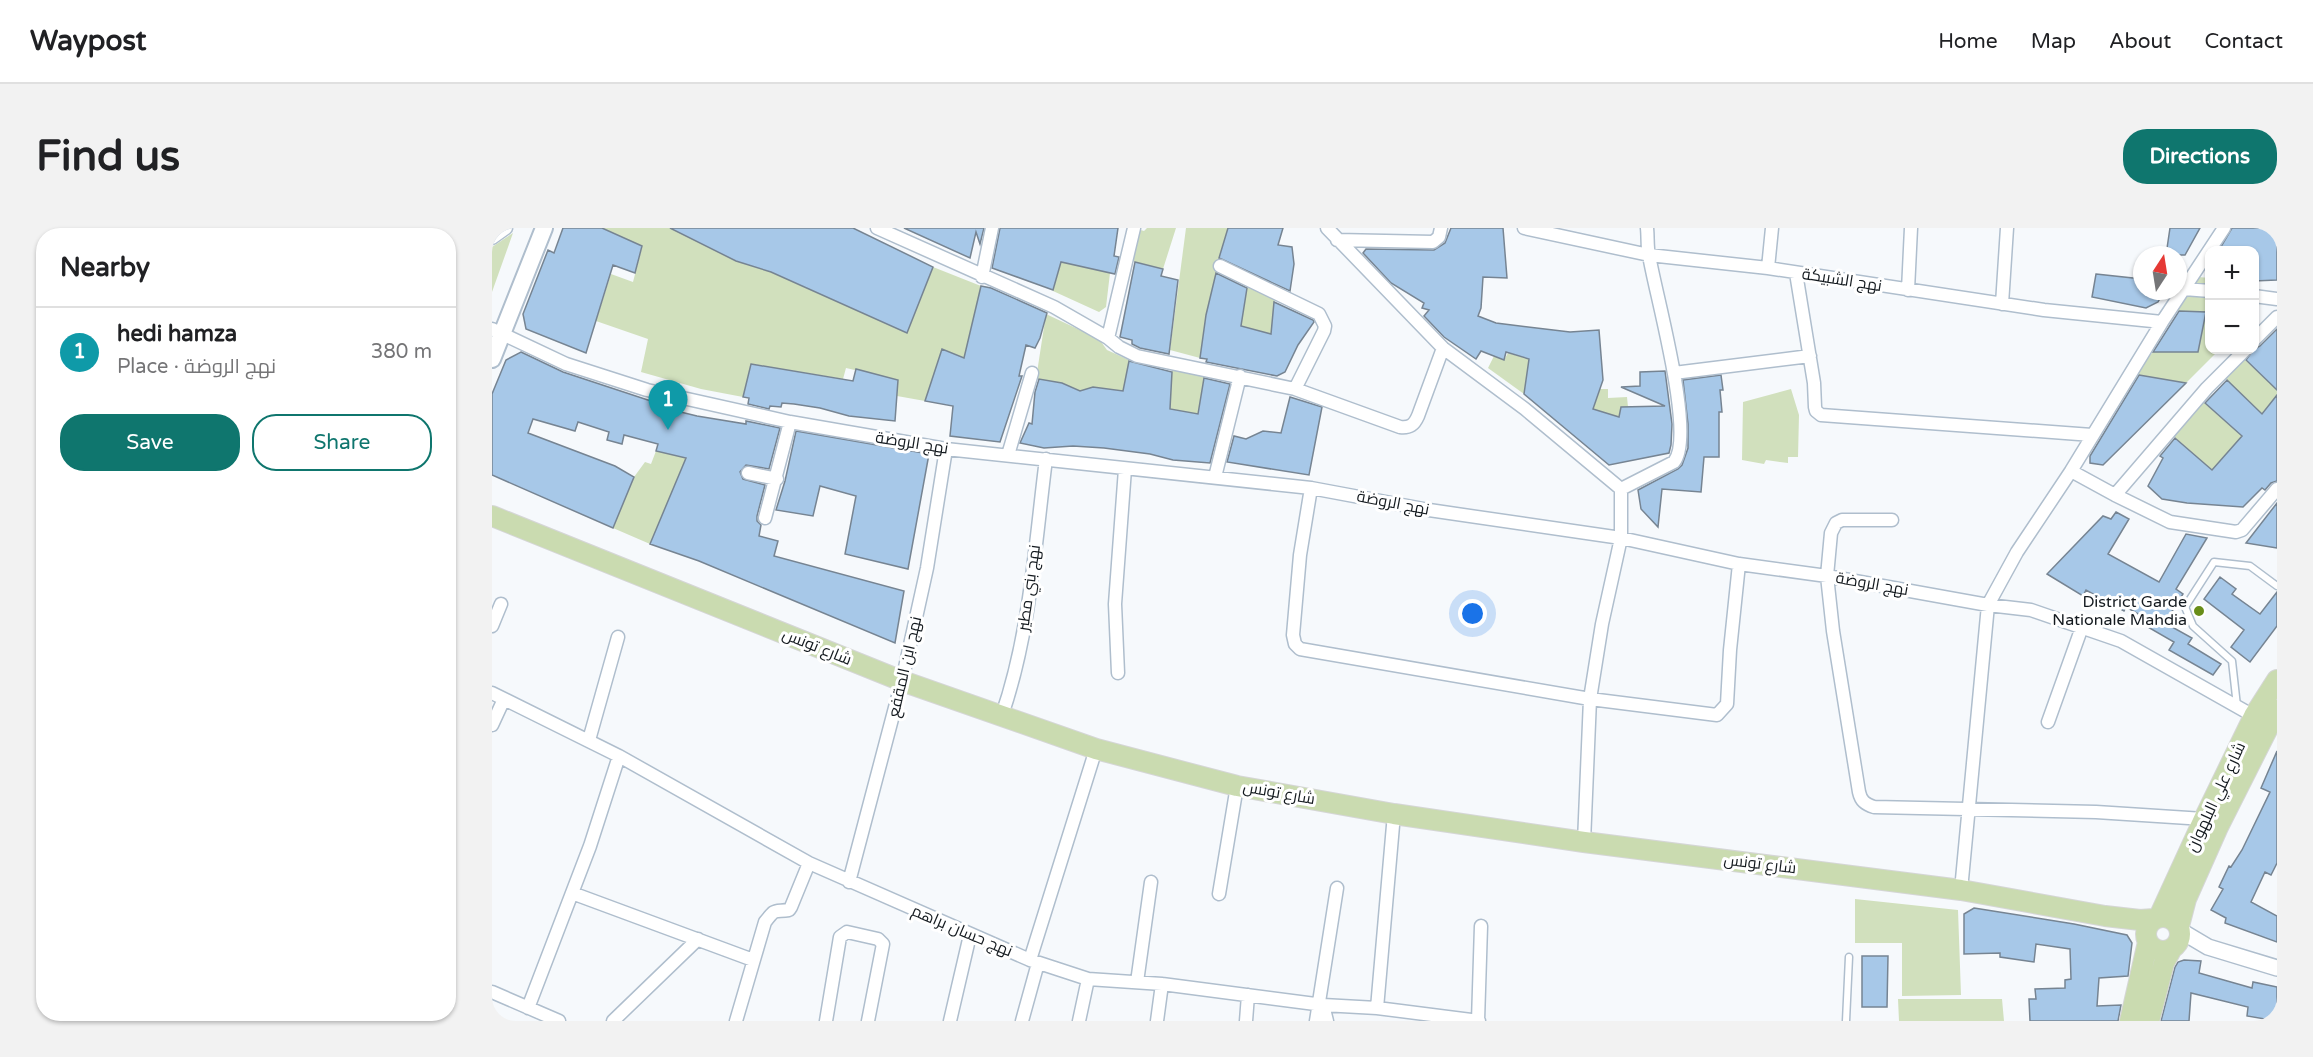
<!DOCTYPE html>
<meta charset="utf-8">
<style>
body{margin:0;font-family:"Varela Round",Cairo,sans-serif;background:#f2f2f2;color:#202124}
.controls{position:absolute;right:18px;top:18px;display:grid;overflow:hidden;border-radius:12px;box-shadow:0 2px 4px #0004}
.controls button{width:54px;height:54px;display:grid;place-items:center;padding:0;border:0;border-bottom:2px solid #e0e0e0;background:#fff;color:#202124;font:30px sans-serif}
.compass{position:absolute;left:1641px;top:18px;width:54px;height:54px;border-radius:50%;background:#fff;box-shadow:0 2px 4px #0004;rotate:12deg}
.you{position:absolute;left:981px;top:386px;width:21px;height:21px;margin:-15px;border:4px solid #fff;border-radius:50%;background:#1a73e8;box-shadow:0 0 0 9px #1a73e833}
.badge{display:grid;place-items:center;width:39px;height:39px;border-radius:50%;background:#0f766e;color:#fff;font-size:20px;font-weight:700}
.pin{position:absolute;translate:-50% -50px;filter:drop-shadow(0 2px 3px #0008)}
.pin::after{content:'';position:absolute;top:32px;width:21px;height:18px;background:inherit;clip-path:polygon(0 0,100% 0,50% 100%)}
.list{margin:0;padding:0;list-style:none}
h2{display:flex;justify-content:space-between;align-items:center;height:78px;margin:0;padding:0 24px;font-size:26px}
h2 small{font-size:20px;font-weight:400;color:#757577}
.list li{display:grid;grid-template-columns:39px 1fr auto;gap:18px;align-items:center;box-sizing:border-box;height:90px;padding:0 24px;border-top:2px solid #e0e0e0}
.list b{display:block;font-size:22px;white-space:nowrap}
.list p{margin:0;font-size:20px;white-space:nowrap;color:#757577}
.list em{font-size:20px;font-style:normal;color:#757577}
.actions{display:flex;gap:12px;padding:18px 24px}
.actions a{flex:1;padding:14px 0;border:2px solid #0f766e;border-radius:24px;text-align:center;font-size:21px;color:#0f766e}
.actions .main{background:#0f766e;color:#fff}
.map{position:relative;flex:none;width:1785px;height:793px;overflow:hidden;border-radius:24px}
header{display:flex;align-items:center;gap:36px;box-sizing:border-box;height:84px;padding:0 30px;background:#fff;border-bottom:2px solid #e0e0e0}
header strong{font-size:28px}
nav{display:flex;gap:33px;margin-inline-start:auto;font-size:21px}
.intro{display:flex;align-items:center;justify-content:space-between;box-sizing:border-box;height:144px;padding:0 36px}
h1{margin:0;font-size:42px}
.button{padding:15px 27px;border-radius:24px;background:#0f766e;color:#fff;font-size:21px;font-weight:700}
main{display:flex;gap:36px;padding:0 36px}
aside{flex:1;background:#fff;border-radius:24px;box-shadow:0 2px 4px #0004}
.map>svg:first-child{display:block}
.green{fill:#d1e0bd}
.building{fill:#a7c8e8;stroke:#768492;stroke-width:1.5}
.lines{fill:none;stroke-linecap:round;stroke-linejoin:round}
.service-casing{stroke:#afbecd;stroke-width:9}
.minor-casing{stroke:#afbecd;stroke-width:15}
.tertiary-casing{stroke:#afbecd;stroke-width:18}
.secondary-casing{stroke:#afbecd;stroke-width:20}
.primary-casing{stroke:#d5d6d6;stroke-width:22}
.service{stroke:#fff;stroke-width:6}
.minor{stroke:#fff;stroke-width:12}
.tertiary{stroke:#fff;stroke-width:15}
.secondary{stroke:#fff;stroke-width:16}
.primary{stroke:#cadbb0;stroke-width:20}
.poi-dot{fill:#688d18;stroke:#fff;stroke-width:2}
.labels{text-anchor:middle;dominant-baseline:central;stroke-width:6;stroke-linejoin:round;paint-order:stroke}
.street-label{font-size:16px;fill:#13191e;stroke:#fff}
.poi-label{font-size:16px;fill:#13191e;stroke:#fff;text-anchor:end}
</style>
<header>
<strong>Waypost</strong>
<nav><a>Home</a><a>Map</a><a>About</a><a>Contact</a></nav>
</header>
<div class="intro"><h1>Find us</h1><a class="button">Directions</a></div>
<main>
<aside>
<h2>Nearby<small></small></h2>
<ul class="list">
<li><span class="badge" style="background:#0f9aa8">1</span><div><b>hedi hamza</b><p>Place · نهج الروضة</p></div><em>380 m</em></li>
</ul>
<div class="actions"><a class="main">Save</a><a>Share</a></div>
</aside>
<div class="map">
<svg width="1785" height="793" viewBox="0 0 1785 793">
<rect width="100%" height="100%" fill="#f6f9fc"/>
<path class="green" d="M110 0H178L244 33 279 44 415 105 441 39 489 58 472 130 450 121 433 173 405 168 406 152 354 140 351 151 259 136 251 169 209 161 149 144 156 111 104 93 119 46 141 54 150 19Z
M655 0H684L671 41 640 33 645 1 652 3Z
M694 0H736L714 87 708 130 678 122Z
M21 5 0 64V19Z
M569 34 618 45 614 79 607 84 561 63Z
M1707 49 1717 50 1718 122H1727L1694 155 1641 147 1661 124H1706L1713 84 1681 83Z
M755 59 783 71 779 106 749 98Z
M554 86 607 111 615 122 637 132 631 163 601 159 588 163 570 155 544 151Z
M1016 125 1037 131 1032 166 996 140 1002 128 1012 132Z
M1751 130 1785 162V167L1770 186 1731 148Z
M680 141 713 144 706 186 683 182 681 190 665 162 679 163Z
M1108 161H1116V170L1135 169 1136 179H1129L1127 189 1109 184 1098 191Z
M1299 161 1307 187 1306 229H1296V235L1274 232 1272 236 1250 232 1251 174Z
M1710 173 1750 208 1720 242 1678 205Z
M164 223 194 230 158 316 121 300 142 249 153 234 159 236Z
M1363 671 1466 682 1469 767 1410 768V715H1363Z
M1406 771H1510L1512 793H1407Z"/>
<path class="building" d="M71 0H110L150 18 143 45 121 37 94 125 34 101 31 86 56 22 62 25Z
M178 0H361L441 39 415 105 279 44 244 33Z
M412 0H492L488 16 484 4 478 30Z
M508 0H626L622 28 627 29 623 46 569 34 561 62 500 40Z
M736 0H791L786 17 800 19 802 36 798 63 727 30Z
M959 0H1011L1015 50 991 49 989 80 986 88 1004 95 1078 104 1107 102 1111 152 1101 181 1127 189 1129 179 1173 178 1129 159 1148 158V144L1173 143 1180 196 1179 217 1177 225 1117 237 1032 166 1037 131 1014 124 1012 132 989 123 984 131 952 109 932 88 937 82 930 80 932 75 899 55 871 25 874 21 942 22 953 15Z
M1678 0H1708L1693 27H1674Z
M1740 0H1785V52L1762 53V22H1727Z
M643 34 671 41 669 48 686 52 677 126 648 120 640 116V112L628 109Z
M724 45 755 60 749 98 779 106 782 74 821 92 822 94 806 117 793 144 785 148 714 134 715 131 708 130 714 87Z
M1604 46 1650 51V63H1672L1666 74 1654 80 1600 69Z
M489 58 499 60 555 85 548 110 543 120 534 117 527 148H530L508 214 458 208 461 178 433 173 450 121 472 130Z
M1687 83 1714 84 1706 124H1661Z
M1785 101V162L1754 132 1761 122 1768 118Z
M29 124 71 144 165 175 164 178 205 188 254 196V193L288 200 277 241 254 237 248 244 251 251 273 257 265 288V293L269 297 267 308 286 313 282 328 412 363 403 415 207 333 158 316 194 230 164 223 166 216 132 207 130 216 115 212 117 204 86 194 83 203 41 191 36 205 123 238 142 249 121 300 0 247V166L14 132Z
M637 133 680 144 678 181 706 186 712 150 738 156 718 235 681 232 658 226 612 220 581 218 552 220 528 215 537 195 540 196 543 164 547 151 570 155 588 163 601 159 631 163Z
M259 136 361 153 364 141 406 152 403 193 357 188 328 180 302 176 290 175 289 179 278 178 277 181 256 176 257 170 251 169Z
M1229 147 1231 162H1228L1230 184H1227V229H1212L1209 264 1170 261 1166 299 1149 281 1146 262 1186 241 1190 237 1196 220V196L1191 152Z
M1647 147 1694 155 1611 237 1598 235V228Z
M1735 152 1770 186 1785 167V253L1779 255 1773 262 1770 260 1751 279 1695 275 1670 271 1656 258 1671 230 1668 228 1683 210 1720 242 1750 208 1713 175Z
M798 169 830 179 817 247 735 234 742 208 754 211 771 203 789 205Z
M304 203 437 226 416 341 353 326 364 268 328 258 321 288 284 282 293 253Z
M1785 275V320L1754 315Z
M1624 284 1637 291 1616 326 1667 354 1694 306 1715 310 1684 361 1691 366 1677 388 1684 392 1680 399 1700 410 1696 416 1729 436 1721 447 1677 422 1682 414 1654 398 1657 392 1634 379 1632 383 1594 362 1591 368 1555 346 1611 288 1619 291Z
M1728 349 1744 361 1740 366 1768 386 1785 364V398L1758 434 1739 419 1752 402 1712 371Z
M1785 523V635L1779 647 1773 644 1759 674 1785 688V714L1733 695 1734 690 1719 682 1731 661 1727 659 1737 638 1739 639 1750 622 1778 564 1769 560Z
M1482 680 1582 696 1635 707 1640 715 1636 748 1607 750 1605 778 1629 777 1626 793H1538L1537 771H1544L1543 761 1573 760V752L1579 751 1578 721 1544 716 1542 734 1508 729V725L1472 726V686Z
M1370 728H1396L1395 779H1370Z
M1692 732 1709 733 1707 745 1760 760 1761 754 1785 759V793L1755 788 1756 779 1699 765 1697 793H1669L1683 739 1686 734Z"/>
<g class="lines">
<defs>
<path id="service" d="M1745 478 1740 433 1701 398 1693 379 1722 334 1758 338 1785 358
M1354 793 1357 729"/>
<path id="minor" d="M385 0 562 79 616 110
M642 0 616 110 627 119 645 128 803 161 832 103 833 98 827 86 728 38
M835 0 951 120 1033 181 1129 261V310L1110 396 1098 471 1092 614
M1032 0 1157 27 1276 40 1552 82 1670 94
M0 10 14 0
M845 12 941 14 947 9 949 0
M1276 40 1280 0
M1304 45 1322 155 1323 179 1324 183 1329 187 1600 207
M490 49 500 0
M1692 61 1718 63
M1416 62 1419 0
M1762 68 1785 71
M1510 76 1515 0
M0 101 74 136 155 162 298 194 454 221 819 260 937 282 1129 310 1247 336 1335 348 1496 377 1539 382 1629 413 1767 491
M1762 112 1785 89
M1753 122 1715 160 1623 267 1678 294 1744 304 1750 302 1785 261
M1182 145 1318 128
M803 161 908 199C918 200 922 197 926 188L951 120
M516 227 540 145
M1579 243 1623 267
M256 245 285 251
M723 249 748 148
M819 260 808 327 801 407 803 416 808 421 1098 471 1225 487 1235 476 1238 422 1247 336
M1129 261 1182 234C1204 207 1163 65 1157 27 1155 19 1156 9 1155 0
M273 290 298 194
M1400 292H1350L1344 295 1339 305 1335 348 1341 403 1367 564C1369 573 1373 576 1382 579L1604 584 1712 591
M0 398 9 376
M626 445 623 376 633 241
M0 465 127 528 317 635 538 732 596 751 670 756 831 777 885 780 987 793
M510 487C538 406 543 317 554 231
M1556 494 1590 399
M0 497 12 471
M97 512 126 409
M357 654 410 453 435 340 454 221
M1469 662 1496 377 1525 324 1579 243 1670 94 1732 0
M80 665 261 732
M727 666 745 558
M538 732 604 521
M645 754 659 654
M0 764 67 793
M831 777 835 793
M36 780 98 618 127 528
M885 780 902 586
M121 793 206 711
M244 793 273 694C284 680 281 684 297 682L299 679 317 635
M334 793 348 709 355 704 386 711 391 716 376 793
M458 793 478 707
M530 793 546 735
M587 793 596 751
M665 793 670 756
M754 793 756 767
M824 793 845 660
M986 793 989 698"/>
<path id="tertiary" d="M1689 703 1716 719 1785 740"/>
<path id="secondary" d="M0 131 52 0"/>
<path id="primary" d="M0 288 410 453 604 521 745 558 902 586 1092 614 1469 662 1613 688 1648 692 1662 691
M1654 706a17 17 0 1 1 34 0a17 17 0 1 1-34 0Z
M1667 689 1712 591 1762 488 1785 452
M1687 698 1694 671 1726 599 1785 482
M1638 793 1656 714
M1657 793 1672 735 1679 722"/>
</defs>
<use href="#service" class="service-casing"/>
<use href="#minor" class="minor-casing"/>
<use href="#tertiary" class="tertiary-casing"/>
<use href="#secondary" class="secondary-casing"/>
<use href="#primary" class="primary-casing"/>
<use href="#service" class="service"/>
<use href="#minor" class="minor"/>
<use href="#tertiary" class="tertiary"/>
<use href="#secondary" class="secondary"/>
<use href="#primary" class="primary"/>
</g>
<circle class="poi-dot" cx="1707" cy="383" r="6"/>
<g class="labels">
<g class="street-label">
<text transform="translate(1350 52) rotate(9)">نهج الشبيكة</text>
<text transform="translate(420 215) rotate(9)">نهج الروضة</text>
<text transform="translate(901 275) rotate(11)">نهج الروضة</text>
<text transform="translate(1380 356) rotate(10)">نهج الروضة</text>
<text transform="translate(537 360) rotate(-82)">نهج بني مطير</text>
<text transform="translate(325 419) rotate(22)">شارع تونس</text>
<text transform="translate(413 439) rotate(-77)">نهج ابن المقفع</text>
<text transform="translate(787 565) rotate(10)">شارع تونس</text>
<text transform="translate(1724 569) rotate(-65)">شارع علي البلهوان</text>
<text transform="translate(1268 636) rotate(7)">شارع تونس</text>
<text transform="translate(470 703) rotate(23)">نهج حسان براهم</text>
</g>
<g class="poi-label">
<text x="1695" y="374">District Garde<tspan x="1695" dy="18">Nationale Mahdia</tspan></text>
</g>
</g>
</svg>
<div class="controls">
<button>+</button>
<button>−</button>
</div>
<svg class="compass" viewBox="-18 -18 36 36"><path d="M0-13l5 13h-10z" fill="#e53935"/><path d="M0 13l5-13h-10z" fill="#757577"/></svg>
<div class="you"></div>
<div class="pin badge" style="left:176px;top:202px;background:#0f9aa8">1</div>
</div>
</main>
